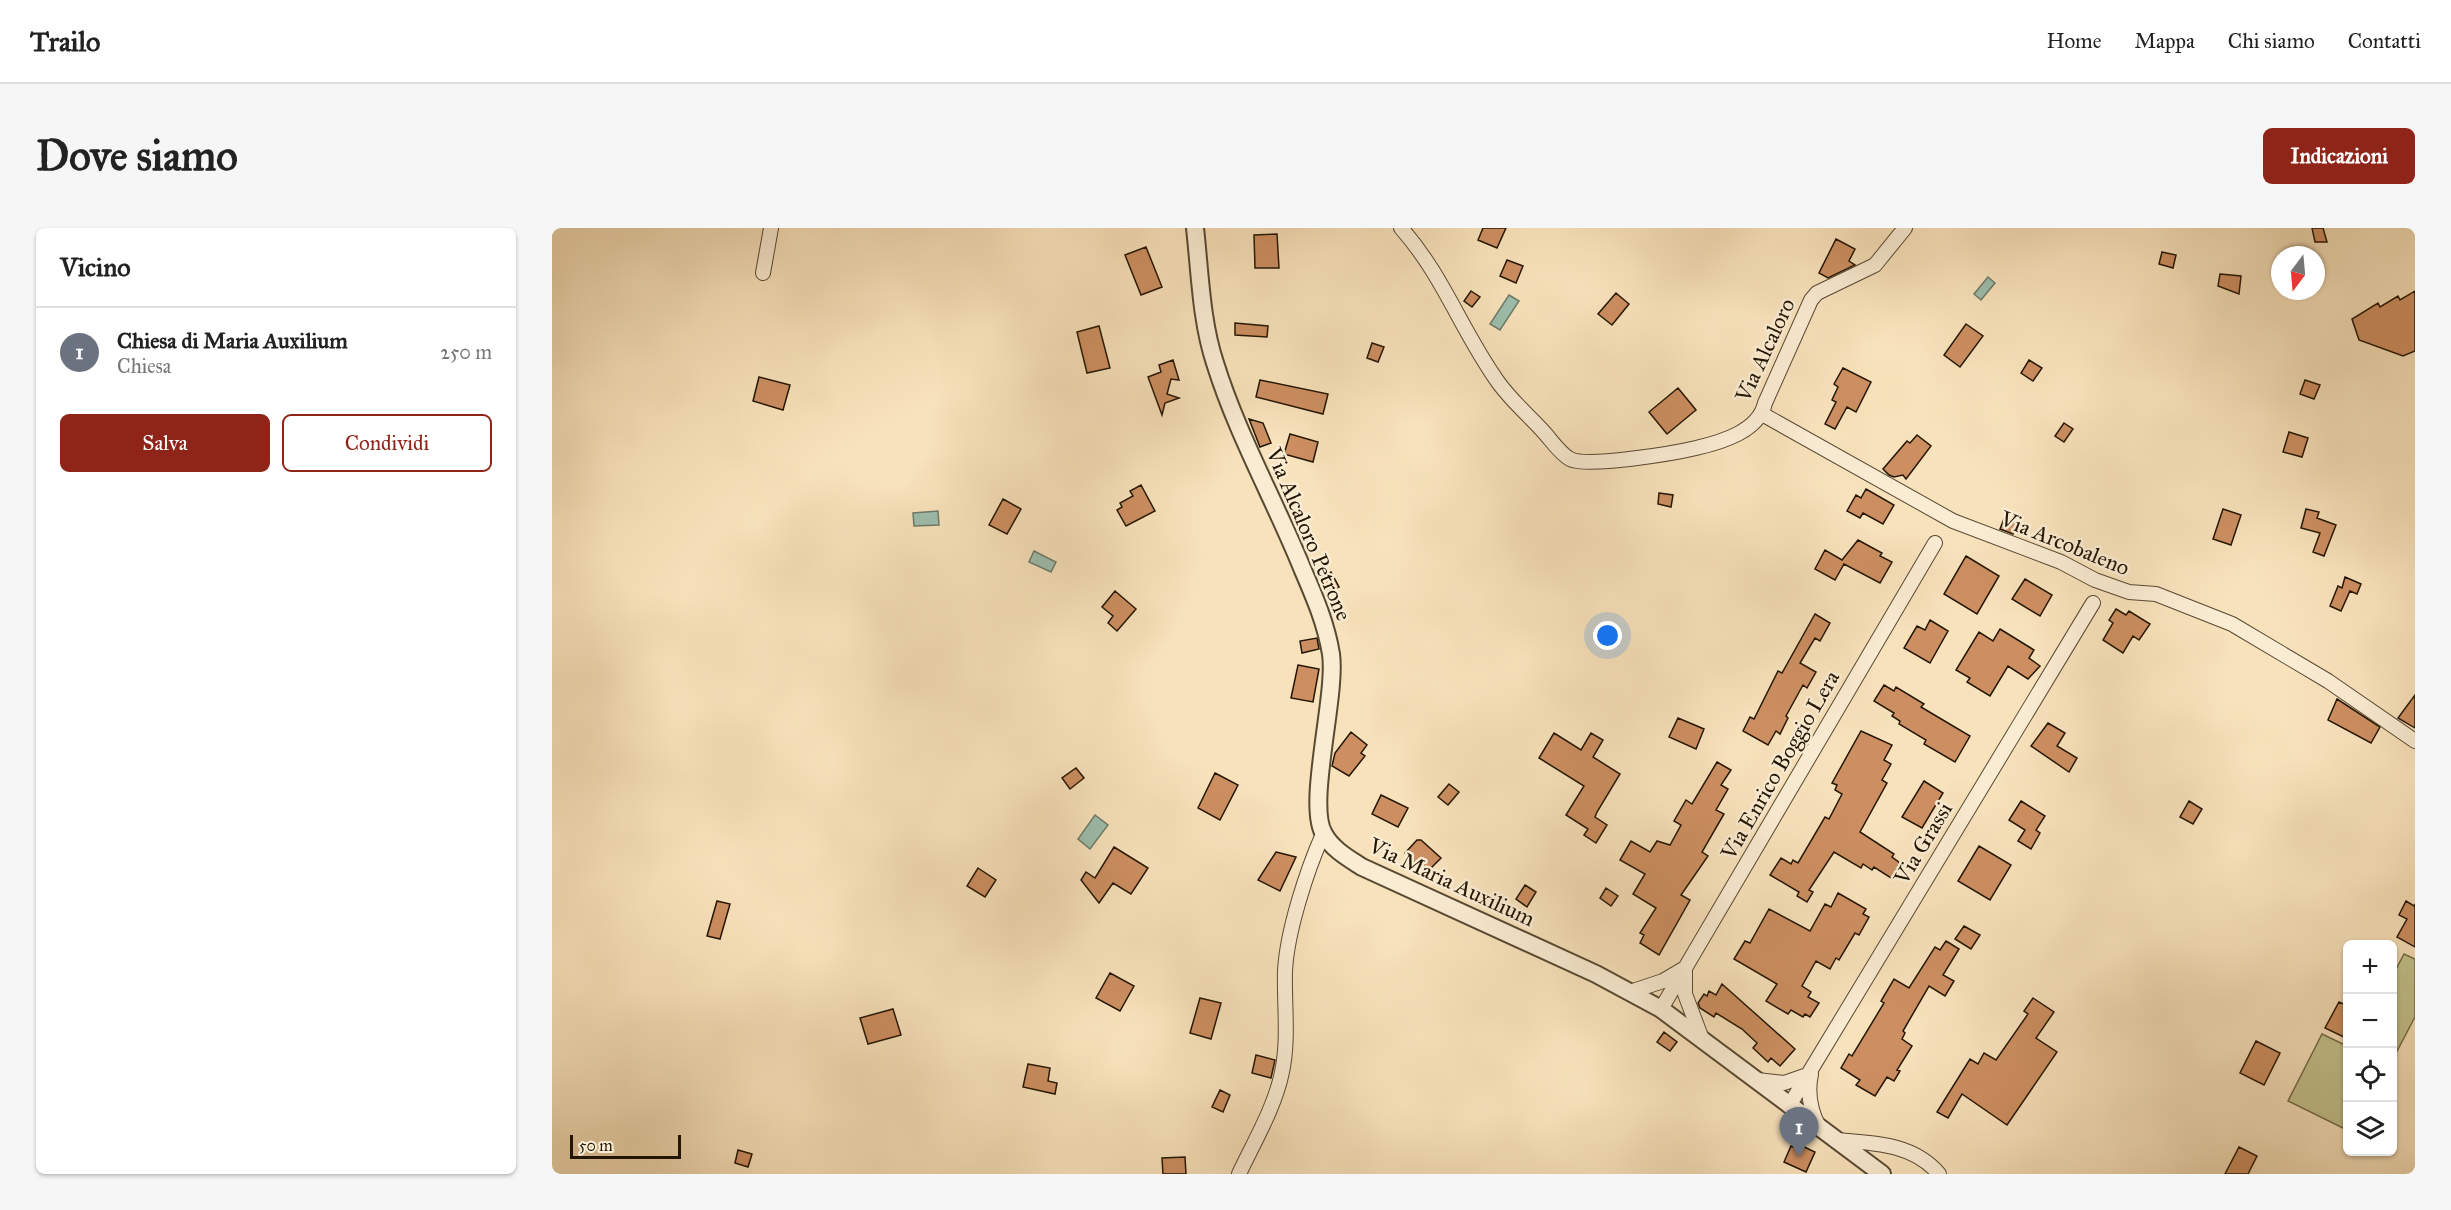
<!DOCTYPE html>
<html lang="it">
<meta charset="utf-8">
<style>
body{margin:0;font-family:"IM FELL Great Primer",serif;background:#f6f6f6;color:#222}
.controls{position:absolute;right:18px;bottom:18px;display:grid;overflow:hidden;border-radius:9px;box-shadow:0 2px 4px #0004}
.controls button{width:54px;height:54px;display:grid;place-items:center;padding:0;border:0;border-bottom:2px solid #e0e0e0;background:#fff;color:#222;font:30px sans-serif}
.compass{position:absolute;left:1719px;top:18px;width:54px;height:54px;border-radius:50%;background:#fff;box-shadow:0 2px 4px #0004;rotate:196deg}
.scale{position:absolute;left:18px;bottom:15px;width:111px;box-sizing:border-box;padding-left:6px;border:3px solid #231604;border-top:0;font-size:16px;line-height:21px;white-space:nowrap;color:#231604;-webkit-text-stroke:4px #faecd3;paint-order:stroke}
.you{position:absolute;left:1056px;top:408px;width:21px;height:21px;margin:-15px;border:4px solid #fff;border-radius:50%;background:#1a73e8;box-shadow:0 0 0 9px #1a73e833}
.badge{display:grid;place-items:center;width:39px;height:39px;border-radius:50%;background:#8f2418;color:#fff;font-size:20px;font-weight:700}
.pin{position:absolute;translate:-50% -50px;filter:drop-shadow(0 2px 3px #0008)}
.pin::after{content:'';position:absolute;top:32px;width:21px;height:18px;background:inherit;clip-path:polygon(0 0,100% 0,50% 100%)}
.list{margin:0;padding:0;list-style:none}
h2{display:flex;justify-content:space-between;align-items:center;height:78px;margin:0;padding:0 24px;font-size:26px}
h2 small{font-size:20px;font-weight:400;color:#767676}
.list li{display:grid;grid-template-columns:39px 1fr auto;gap:18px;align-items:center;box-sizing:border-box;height:90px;padding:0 24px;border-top:2px solid #e0e0e0}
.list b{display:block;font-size:22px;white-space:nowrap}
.list p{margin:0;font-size:20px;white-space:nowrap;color:#767676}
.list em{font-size:20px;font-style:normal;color:#767676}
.actions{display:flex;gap:12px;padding:18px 24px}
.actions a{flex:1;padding:14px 0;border:2px solid #8f2418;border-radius:9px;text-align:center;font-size:21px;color:#8f2418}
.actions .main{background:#8f2418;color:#fff}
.icon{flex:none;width:33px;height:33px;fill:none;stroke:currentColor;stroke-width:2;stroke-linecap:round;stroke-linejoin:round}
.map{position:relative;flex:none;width:1863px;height:946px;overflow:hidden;border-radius:9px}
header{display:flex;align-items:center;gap:36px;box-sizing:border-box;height:84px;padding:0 30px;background:#fff;border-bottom:2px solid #e0e0e0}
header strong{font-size:28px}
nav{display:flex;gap:33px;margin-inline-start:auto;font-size:21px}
.intro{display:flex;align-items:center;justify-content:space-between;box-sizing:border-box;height:144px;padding:0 36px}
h1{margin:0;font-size:42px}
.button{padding:15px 27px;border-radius:9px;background:#8f2418;color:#fff;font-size:21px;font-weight:700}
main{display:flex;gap:36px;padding:0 36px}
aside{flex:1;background:#fff;border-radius:9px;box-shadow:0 2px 4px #0004}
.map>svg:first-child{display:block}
.green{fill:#c3c28c;stroke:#736c48;stroke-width:1.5}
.water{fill:#9dbead;stroke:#6c7b69;stroke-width:1.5}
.building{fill:#cd8f61;stroke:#231604;stroke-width:1.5}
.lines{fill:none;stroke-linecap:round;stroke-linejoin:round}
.minor-casing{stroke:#584932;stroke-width:16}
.tertiary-casing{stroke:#584932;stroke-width:20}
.minor{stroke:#faecd3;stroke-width:14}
.tertiary{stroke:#faecd3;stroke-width:16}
.labels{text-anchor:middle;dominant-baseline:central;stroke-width:5;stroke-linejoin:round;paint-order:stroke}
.street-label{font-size:22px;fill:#231604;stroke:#faecd3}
</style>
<header>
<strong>Trailo</strong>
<nav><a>Home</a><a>Mappa</a><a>Chi siamo</a><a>Contatti</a></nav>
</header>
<div class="intro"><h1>Dove siamo</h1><a class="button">Indicazioni</a></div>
<main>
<aside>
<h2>Vicino<small></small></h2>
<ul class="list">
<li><span class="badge" style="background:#6b7280">1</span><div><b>Chiesa di Maria Auxilium</b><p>Chiesa</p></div><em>250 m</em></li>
</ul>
<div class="actions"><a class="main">Salva</a><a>Condividi</a></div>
</aside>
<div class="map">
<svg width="1863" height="946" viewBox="0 0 1863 946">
<rect width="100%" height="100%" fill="#f8e2bb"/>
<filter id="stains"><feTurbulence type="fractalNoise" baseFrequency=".00333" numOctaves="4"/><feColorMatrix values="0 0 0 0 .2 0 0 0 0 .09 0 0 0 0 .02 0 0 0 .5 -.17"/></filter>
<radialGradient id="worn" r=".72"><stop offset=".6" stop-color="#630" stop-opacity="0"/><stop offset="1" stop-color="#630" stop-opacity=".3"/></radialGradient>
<path class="green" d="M1852 726 1863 731V789L1845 823 1841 820V747Z
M1770 806 1795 818V902L1736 873Z"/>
<path class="water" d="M1436 49 1443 55 1429 72 1422 66Z
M957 67 967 73 948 102 938 96Z
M386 283 387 297 362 298 361 285Z
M482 323 504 334 499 344 477 334Z
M543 587 556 597 538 621 526 611Z"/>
<path class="building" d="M931 0H954L945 20 926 12Z
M1760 0H1771L1775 14H1763Z
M725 6 727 40H703L702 7Z
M1284 11 1303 21 1297 33 1303 37 1276 50 1267 45Z
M594 19 610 59 589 67 573 27Z
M1610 24 1624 27 1621 40 1607 36Z
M955 32 971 38 964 55 948 48Z
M1668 46 1689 48 1687 66 1666 58Z
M919 63 928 69 920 79 912 73Z
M1863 63V123L1851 128 1807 112 1800 91 1826 75 1828 79 1846 68 1848 72Z
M1064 65 1077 76 1060 97 1046 86Z
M683 95 716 98 715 109 683 107Z
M1414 96 1431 108 1408 139 1392 127Z
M547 98 558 140 535 145 525 104Z
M820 115 832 119 826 134 815 130Z
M621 132 627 152 619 151 615 166 627 170 613 175 610 187 596 149 609 144 607 137Z
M1477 132 1490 140 1481 153 1469 145Z
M1291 140 1319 154 1304 184 1295 179 1283 201 1273 196 1284 174 1280 172 1286 159 1282 156Z
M207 149 238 157 231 182 201 173Z
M708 152 776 166 771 186 704 169Z
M1753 152 1768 157 1762 171 1748 166Z
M1126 160 1144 182 1115 206 1097 184Z
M697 191 711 195 719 215 708 219Z
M1512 195 1521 201 1512 214 1503 208Z
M1737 204 1756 210 1750 229 1731 224Z
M738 206 766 214 761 234 732 226Z
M1365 207 1379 218 1354 251 1351 247 1342 249 1337 247 1331 241 1355 213 1358 215Z
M589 257 603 283 574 298 565 282 570 279 568 275 581 268 578 263Z
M1314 261 1342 277 1331 296 1311 285 1308 290 1295 283 1304 267 1309 270Z
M1107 265 1121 267 1119 279 1106 276Z
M451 271 469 281 455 306 437 297Z
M1671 281 1689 287 1679 317 1661 311Z
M1754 281 1767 284 1765 290 1784 297 1772 328 1761 324 1768 305 1749 300Z
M1452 291 1465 295 1461 306 1448 301Z
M1306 312 1330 325 1328 328 1340 334 1328 355 1292 336 1283 352 1263 341 1273 322 1290 332Z
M1414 328 1447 348 1425 386 1392 366Z
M779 344 787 359 777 364 769 349Z
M1793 349 1809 356 1805 366 1798 363 1789 383 1778 378 1786 358 1790 360Z
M1473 351 1500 367 1488 388 1460 371Z
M563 363 584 381 565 403 556 395 561 388 550 379Z
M1564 381 1574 387 1577 383 1598 396 1587 412 1581 408 1571 425 1551 412 1561 395 1557 392Z
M1263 386 1278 395 1268 413 1263 410 1248 435 1264 444 1255 460 1251 457 1234 488 1236 490 1228 506 1224 503 1216 517 1191 503 1198 489 1202 491 1226 443 1230 445Z
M1378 392 1396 403 1378 435 1352 420 1365 398 1373 402Z
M1448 401 1482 422 1477 430 1488 438 1476 451 1456 438 1438 468 1415 454 1418 450 1404 442 1427 404 1441 413Z
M765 410 767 421 750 425 748 413Z
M746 437 767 441 761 474 739 470Z
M1332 457 1342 463 1344 459 1372 476 1369 479 1418 508 1403 534 1372 516 1374 512 1347 496 1348 493 1340 488 1342 485 1322 473Z
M1863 467V500L1846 490Z
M1785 471 1828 499 1819 515 1776 492Z
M1126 490 1152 501 1144 521 1117 509Z
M1496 495 1513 505 1505 518 1525 530 1517 544 1479 518Z
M1309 503 1340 517 1332 532 1339 536 1330 552 1335 555 1308 604 1342 626 1340 629 1348 635 1339 650 1322 639 1320 642 1311 636 1309 640 1282 624 1257 662 1261 664 1255 674 1245 668 1247 664 1218 647 1229 630 1239 636 1241 632 1246 635 1273 589 1277 591 1290 566 1283 562 1285 557 1280 555Z
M799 504 815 517 809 525 813 528 797 548 780 538 783 525Z
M1002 505 1029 522 1039 505 1051 512 1041 529 1068 546 1045 584 1043 589 1055 597 1044 615 1032 607 1036 601 1014 587 1032 558 987 530Z
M1165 534 1179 542 1169 557 1176 561 1164 582 1172 586 1150 624 1156 628 1129 667 1138 672 1107 727 1088 715 1092 707 1088 705 1104 680 1081 666 1093 646 1068 632 1079 613 1098 624 1105 613 1118 617 1129 597 1122 593 1134 572 1140 576Z
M524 540 532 550 518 561 510 550Z
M663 545 686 557 668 592 646 580Z
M1372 553 1391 565 1370 600 1350 589Z
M897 556 907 564 896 577 886 569Z
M829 567 856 580 846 599 820 586Z
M1469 573 1493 588 1484 602 1488 605 1479 621 1466 613 1473 602 1457 592Z
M1637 573 1650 581 1641 596 1628 589Z
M865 612H869L889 630 874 645 853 625Z
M1427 618 1459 637 1438 672 1406 653Z
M562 619 596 640 579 666 561 655 547 675 529 652 534 644 543 650Z
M724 624 744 629 728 663 706 652Z
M426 640 444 652 433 669 415 658Z
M973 657 984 664 975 679 964 671Z
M1054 660 1066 668 1059 678 1048 670Z
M1286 665 1314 681 1311 686 1317 689 1307 707 1303 705 1287 732 1284 730 1278 741 1264 733 1250 758 1259 764 1256 769 1267 775 1258 789 1253 786 1251 789 1239 782 1236 786 1214 773 1225 756 1182 731 1193 713 1198 715 1217 681 1258 703 1273 676 1279 679Z
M165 673 178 676 168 711 155 708Z
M1854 673 1862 678 1863 676V719L1845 709 1855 691 1847 687Z
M1412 698 1428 707 1419 721 1403 711Z
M1394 713 1407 721 1391 747 1402 753 1393 768 1377 758 1351 803 1353 805 1350 811 1360 818 1345 842 1348 843 1342 853 1335 849 1323 868 1304 857 1308 852 1289 840 1297 826 1300 828 1332 775 1329 773 1342 751 1357 760 1383 719 1388 722Z
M558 745 582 758 568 783 544 770Z
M1170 756 1243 821 1228 838 1219 830 1216 834 1201 820 1205 815 1190 801 1164 785 1162 789 1148 780 1146 775 1152 766 1155 768 1157 763 1164 767Z
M648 770 669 775 659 811 638 805Z
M1481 770 1502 784 1484 810 1505 824 1455 897 1410 866 1396 890 1385 884 1418 831 1426 836 1432 825 1444 832 1476 786 1472 783Z
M1787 774 1796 778V811L1773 800Z
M341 781 349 807 316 816 308 790Z
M1112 804 1125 814 1118 823 1105 814Z
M1704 813 1728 825 1712 857 1688 845Z
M704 827 723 832 719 850 700 845Z
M476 836 498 840 496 853 505 855 503 866 471 859Z
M668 862 678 867 671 884 660 879Z
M1246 916 1263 924 1254 944 1232 934 1239 918 1244 920Z
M1687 919 1705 928 1696 946H1673Z
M186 922 200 926 196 939 183 935Z
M633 929 634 946H611L610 930Z"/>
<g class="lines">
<defs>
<path id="minor" d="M849 0C891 47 910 104 946 154 958 171 975 186 989 201 998 210 1007 225 1018 231 1035 240 1123 225 1144 220 1170 214 1207 203 1213 175L1259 72 1265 65 1323 37 1353 0
M211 45 219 0
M1210 186 1401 293 1509 334 1543 352 1577 364 1604 366 1680 396 1776 453 1863 513
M1078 764 1111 753 1133 740V766L1150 811
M1109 781 1383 315
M1259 846C1255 865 1258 882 1267 899
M1205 852 1232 855 1255 847
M1237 878 1541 375
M1283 912C1320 915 1361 915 1387 946
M687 946C702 914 723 879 730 844 737 811 732 776 733 743 735 703 755 642 771 606"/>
<path id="tertiary" d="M643 0C648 44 649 93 663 135 685 206 722 271 750 340 762 368 774 395 779 426 785 467 754 577 772 606 780 621 796 630 810 639L1044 746 1109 781 1330 946"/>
</defs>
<use href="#minor" class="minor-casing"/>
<use href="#tertiary" class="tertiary-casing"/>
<use href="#minor" class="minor"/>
<use href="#tertiary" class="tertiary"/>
</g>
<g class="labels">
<g class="street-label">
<text transform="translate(1213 122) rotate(-65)">Via Alcaloro</text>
<text transform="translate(757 306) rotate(67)">Via Alcaloro Petrone</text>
<text transform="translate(1513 315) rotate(22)">Via Arcobaleno</text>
<text transform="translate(1228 537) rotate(-60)">Via Enrico Boggio Lera</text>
<text transform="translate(1371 615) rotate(-59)">Via Grassi</text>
<text transform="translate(900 654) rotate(25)">Via Maria Auxilium</text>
</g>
</g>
<rect width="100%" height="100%" filter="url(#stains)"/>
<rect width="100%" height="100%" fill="url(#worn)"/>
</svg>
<div class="controls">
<button>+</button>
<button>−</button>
<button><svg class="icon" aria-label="locate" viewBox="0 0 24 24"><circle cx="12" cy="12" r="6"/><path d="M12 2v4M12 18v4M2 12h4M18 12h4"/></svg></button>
<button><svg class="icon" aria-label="layers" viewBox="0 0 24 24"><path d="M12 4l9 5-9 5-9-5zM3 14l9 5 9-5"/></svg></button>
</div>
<svg class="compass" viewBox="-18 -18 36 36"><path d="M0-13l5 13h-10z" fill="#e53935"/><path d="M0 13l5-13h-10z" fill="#767676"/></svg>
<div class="scale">50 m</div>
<div class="you"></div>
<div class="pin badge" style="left:1247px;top:929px;background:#6b7280">1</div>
</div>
</main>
